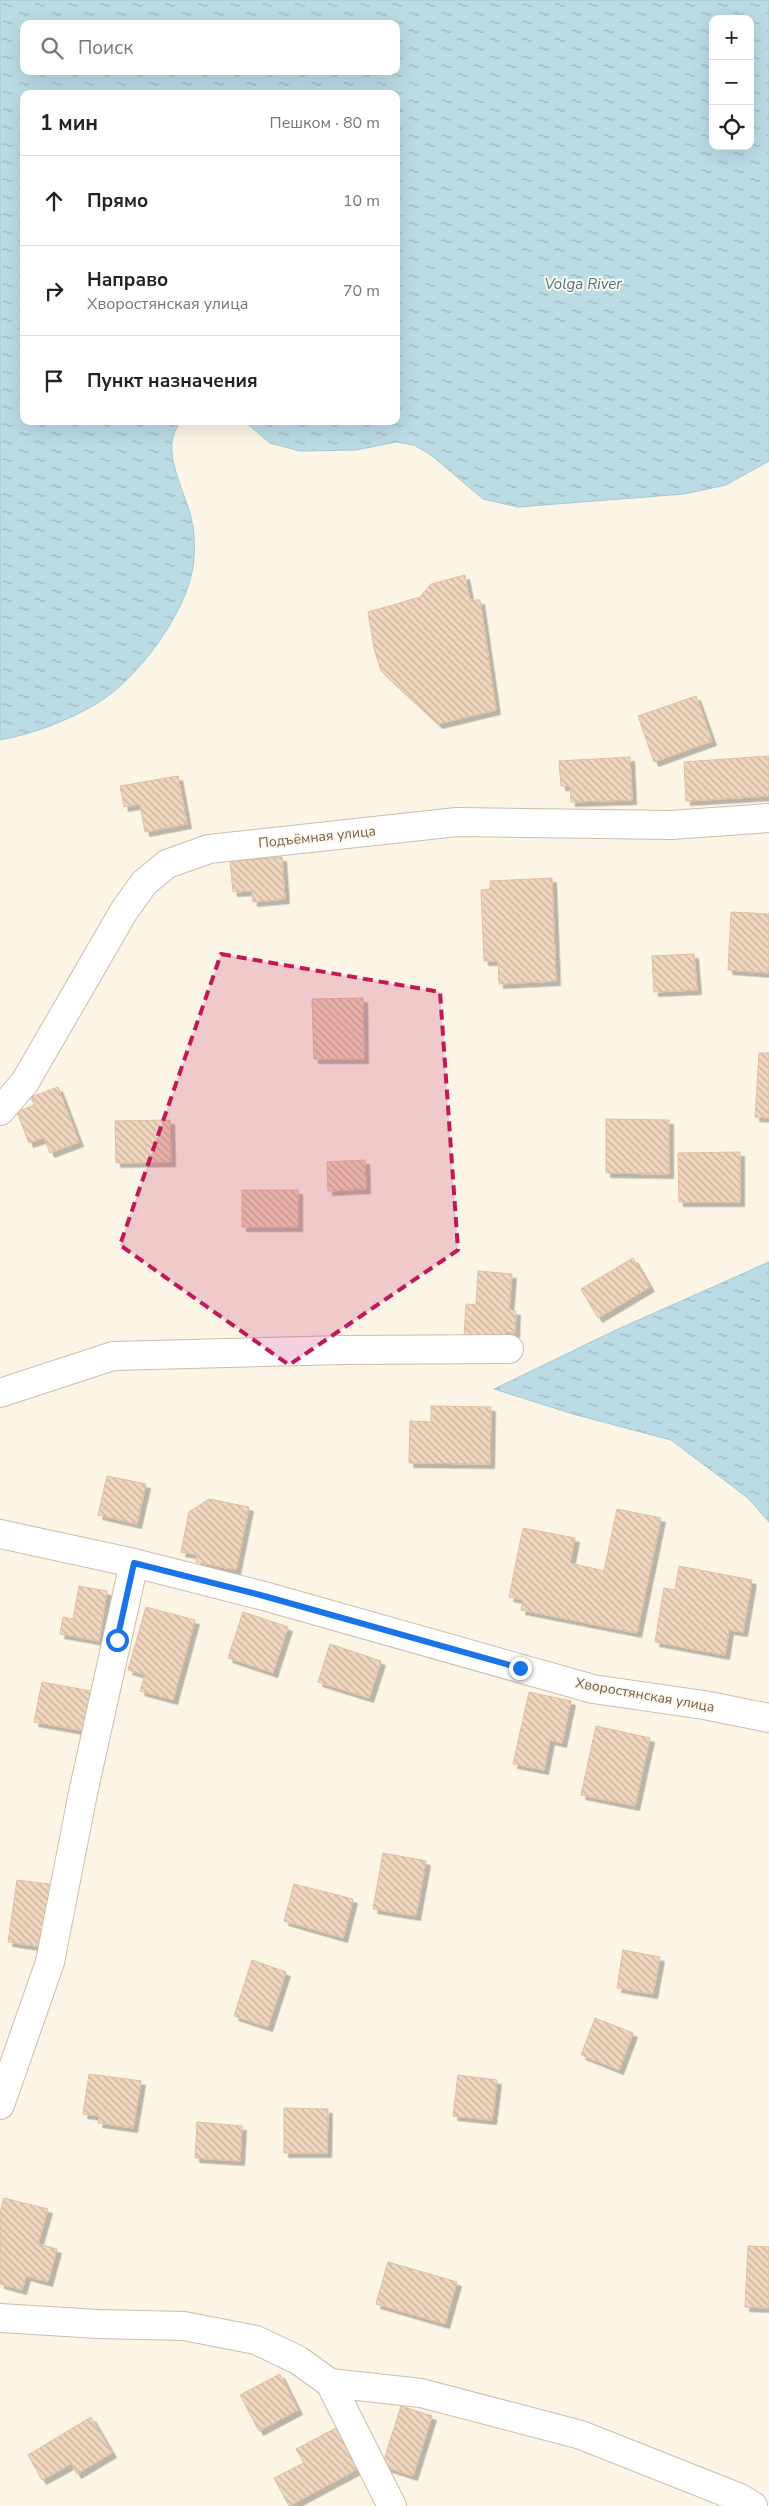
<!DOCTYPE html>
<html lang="ru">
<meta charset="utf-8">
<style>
body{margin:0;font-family:"Nunito Sans",sans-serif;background:#f2f2f2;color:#222}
.controls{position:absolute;right:15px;top:15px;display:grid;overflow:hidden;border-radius:10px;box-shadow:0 5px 20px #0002}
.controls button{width:45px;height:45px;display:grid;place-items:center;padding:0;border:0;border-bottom:1px solid #e0e0e0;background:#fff;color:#222;font:25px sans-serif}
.stop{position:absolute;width:15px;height:15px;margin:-11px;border:4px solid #1a73e8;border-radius:50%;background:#fff}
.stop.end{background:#1a73e8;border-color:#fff;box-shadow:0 1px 5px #0008}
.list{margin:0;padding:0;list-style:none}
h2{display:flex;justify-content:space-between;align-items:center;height:65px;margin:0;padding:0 20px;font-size:21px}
h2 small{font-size:16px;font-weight:400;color:#767676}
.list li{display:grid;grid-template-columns:32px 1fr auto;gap:15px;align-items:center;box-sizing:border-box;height:90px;padding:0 20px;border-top:1px solid #e0e0e0}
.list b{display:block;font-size:19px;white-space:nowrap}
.list p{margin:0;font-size:16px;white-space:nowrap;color:#767676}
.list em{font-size:16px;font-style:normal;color:#767676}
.icon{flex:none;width:28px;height:28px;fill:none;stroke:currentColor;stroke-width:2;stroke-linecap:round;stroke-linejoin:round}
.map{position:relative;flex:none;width:769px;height:2506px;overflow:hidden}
.search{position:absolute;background:#fff;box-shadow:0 5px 20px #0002;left:20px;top:20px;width:380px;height:55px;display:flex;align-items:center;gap:12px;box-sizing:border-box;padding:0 18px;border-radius:10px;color:#767676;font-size:19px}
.panel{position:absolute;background:#fff;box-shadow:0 5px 20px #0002;left:20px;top:90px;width:380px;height:335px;border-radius:10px}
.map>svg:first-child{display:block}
.water{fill:url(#water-ripples);stroke:#a1cad6;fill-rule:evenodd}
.building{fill:url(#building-back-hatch);stroke:#e2be9f;filter:url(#shadow)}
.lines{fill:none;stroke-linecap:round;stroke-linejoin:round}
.street-casing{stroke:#cdbdac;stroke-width:30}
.street{stroke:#fff;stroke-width:28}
.route{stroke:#1a73e8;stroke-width:6}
.marked{fill:#c2185b;fill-opacity:0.2;stroke:#c2185b;stroke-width:4;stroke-dasharray:10 6;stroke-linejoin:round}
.labels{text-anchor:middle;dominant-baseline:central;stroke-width:4;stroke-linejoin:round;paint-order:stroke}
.street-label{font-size:14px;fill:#745d4b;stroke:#fef9ec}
.water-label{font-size:15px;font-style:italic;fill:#467787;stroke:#fef9ec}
</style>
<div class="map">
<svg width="769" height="2506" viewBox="0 0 769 2506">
<defs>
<pattern id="water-ripples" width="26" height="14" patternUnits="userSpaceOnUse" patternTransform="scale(1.25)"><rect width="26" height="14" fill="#bbdbe5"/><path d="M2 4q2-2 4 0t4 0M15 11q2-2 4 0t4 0" fill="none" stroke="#9db5bc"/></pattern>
<pattern id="building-back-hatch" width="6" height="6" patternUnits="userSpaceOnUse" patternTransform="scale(1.25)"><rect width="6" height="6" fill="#f0d6be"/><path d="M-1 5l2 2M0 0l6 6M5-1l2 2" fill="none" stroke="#c7b19c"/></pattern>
<filter id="shadow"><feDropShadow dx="4.5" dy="4.5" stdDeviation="0" flood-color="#0004"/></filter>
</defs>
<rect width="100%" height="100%" fill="#fcf5e6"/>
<path class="water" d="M0 0H769V461L726 485 684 494 518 507 483 499 431 455 414 445 396 442 356 450 300 451 270 443 244 421H396V94H24V421H182C156 446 187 493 192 522 195 534 195 554 193 567 186 614 136 681 96 704 67 721 33 734 0 740ZM713 19H750V146H713ZM24 24H396V71H24Z
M769 1262V1522L748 1498 671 1440 573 1414 494 1389 616 1330Z"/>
<path class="building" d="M465 575 470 600H480L496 710 438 724 381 671 374 648 368 612 420 597 431 584Z
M696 696 712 741 654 762 638 716Z
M769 756V796L686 801 684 762Z
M630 757 632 800 571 802 570 786H561L559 761Z
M178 776 187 824 145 832 140 804 124 807 120 786Z
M282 857 285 899 253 902 252 891 233 892 230 861Z
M552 878 556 981 499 984 498 961H484L481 890 490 889V881Z
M731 912 769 914V973L728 970Z
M694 954 697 990 654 992 652 956Z
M363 998 364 1059H314L312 999Z
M759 1053H769V1118L755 1117Z
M58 1087 79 1142 50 1153 44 1138 29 1143 17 1112 34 1105 31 1097Z
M606 1119 669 1120V1174L606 1173Z
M170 1120 171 1162 116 1163 115 1121Z
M740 1152V1202H679L678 1153Z
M365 1160 366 1189 328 1191 327 1162Z
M242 1190H298V1227H242Z
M633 1258 650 1287 598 1318 581 1289Z
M478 1271 512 1274 509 1310 516 1311 515 1333 505 1332 504 1340 464 1337 466 1304 476 1305Z
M431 1406 491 1407 490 1464 409 1463 410 1421 431 1422Z
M107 1476 146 1484 137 1524 98 1515Z
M209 1499 249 1507 236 1570 196 1562 197 1555 181 1552 189 1512Z
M617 1509 661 1518 637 1633 521 1610 523 1600 509 1597 523 1528 575 1538 570 1563 604 1571Z
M679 1566 752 1580 743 1632 729 1630 725 1655 655 1642 664 1588 675 1590Z
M79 1586 107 1591 99 1641 60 1634 63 1617 73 1619Z
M146 1607 195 1620 173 1700 140 1691 145 1675 128 1670Z
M243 1612 288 1627 273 1673 228 1658Z
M330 1644 381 1661 369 1698 318 1682Z
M42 1682 91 1691 84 1731 34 1722Z
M529 1692 571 1701 562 1743 550 1740 544 1770 513 1764Z
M596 1726 650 1738 635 1806 581 1795Z
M383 1853 426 1861 416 1916 373 1909Z
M17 1880 56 1885 42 1947 8 1942Z
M294 1884 353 1899 343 1938 284 1921Z
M623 1950 660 1957 653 1994 617 1988Z
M252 1960 286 1972 268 2027 234 2016Z
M595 2018 633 2033 619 2070 581 2055Z
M89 2074 141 2081 133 2128 98 2123 99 2116 83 2114Z
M458 2075 497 2080 492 2120 453 2116Z
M284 2108 328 2109 327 2153H284Z
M197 2122 242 2126 240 2161 195 2158Z
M4 2198 48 2209 38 2244 57 2249 48 2282 26 2276 22 2290 0 2284V2212Z
M748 2246 769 2247V2308L745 2307Z
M388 2262 457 2282 445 2324 376 2304Z
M280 2374 298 2410 259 2431 240 2395Z
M401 2406 432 2416 413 2476 382 2466Z
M91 2417 112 2453 77 2474 71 2464 42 2480 28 2455Z
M338 2427 360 2468 289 2506 274 2478 304 2463 296 2449Z"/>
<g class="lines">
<defs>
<path id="street" d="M0 1111 25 1082 124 911 144 883 167 864 209 849 457 822 671 825 769 818
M0 1393 113 1356 343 1350 509 1349
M0 1534 134 1563 264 1596 593 1689 704 1705 769 1718
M0 2105 50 1962 83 1793 134 1563
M0 2318 98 2324 184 2326 256 2340 298 2360 330 2383 421 2393 581 2435 740 2498 753 2506
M330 2383 392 2506"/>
</defs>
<use href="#street" class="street-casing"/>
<use href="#street" class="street"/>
</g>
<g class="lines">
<path class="route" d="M117 1640 134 1563 264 1596 520 1668"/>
</g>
<path class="marked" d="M221 954 440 992 458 1250 289 1365 120 1245Z"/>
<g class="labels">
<g class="street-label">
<text transform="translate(317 837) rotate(-6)">Подъёмная улица</text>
<text transform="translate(645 1695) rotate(10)">Хворостянская улица</text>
</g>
<g class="water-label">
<text x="583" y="284">Volga River</text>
</g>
</g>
</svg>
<div class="controls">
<button>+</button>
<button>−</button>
<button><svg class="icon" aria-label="locate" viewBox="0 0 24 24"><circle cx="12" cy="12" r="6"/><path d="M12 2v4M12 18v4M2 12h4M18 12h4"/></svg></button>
</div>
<div class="stop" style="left:117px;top:1640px"></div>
<div class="stop end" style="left:520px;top:1668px"></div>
<div class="search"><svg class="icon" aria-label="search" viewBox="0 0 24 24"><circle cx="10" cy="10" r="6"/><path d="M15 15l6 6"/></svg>Поиск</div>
<section class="panel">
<h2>1 мин<small>Пешком · 80 m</small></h2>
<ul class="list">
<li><svg class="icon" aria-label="ahead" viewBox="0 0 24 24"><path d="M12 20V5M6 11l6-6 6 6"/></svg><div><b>Прямо</b></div><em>10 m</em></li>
<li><svg class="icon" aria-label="right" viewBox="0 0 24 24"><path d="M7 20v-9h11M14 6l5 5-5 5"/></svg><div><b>Направо</b><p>Хворостянская улица</p></div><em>70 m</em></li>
<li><svg class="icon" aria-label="arrive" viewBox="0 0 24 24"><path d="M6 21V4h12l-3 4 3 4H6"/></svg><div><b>Пункт назначения</b></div></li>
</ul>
</section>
</div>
